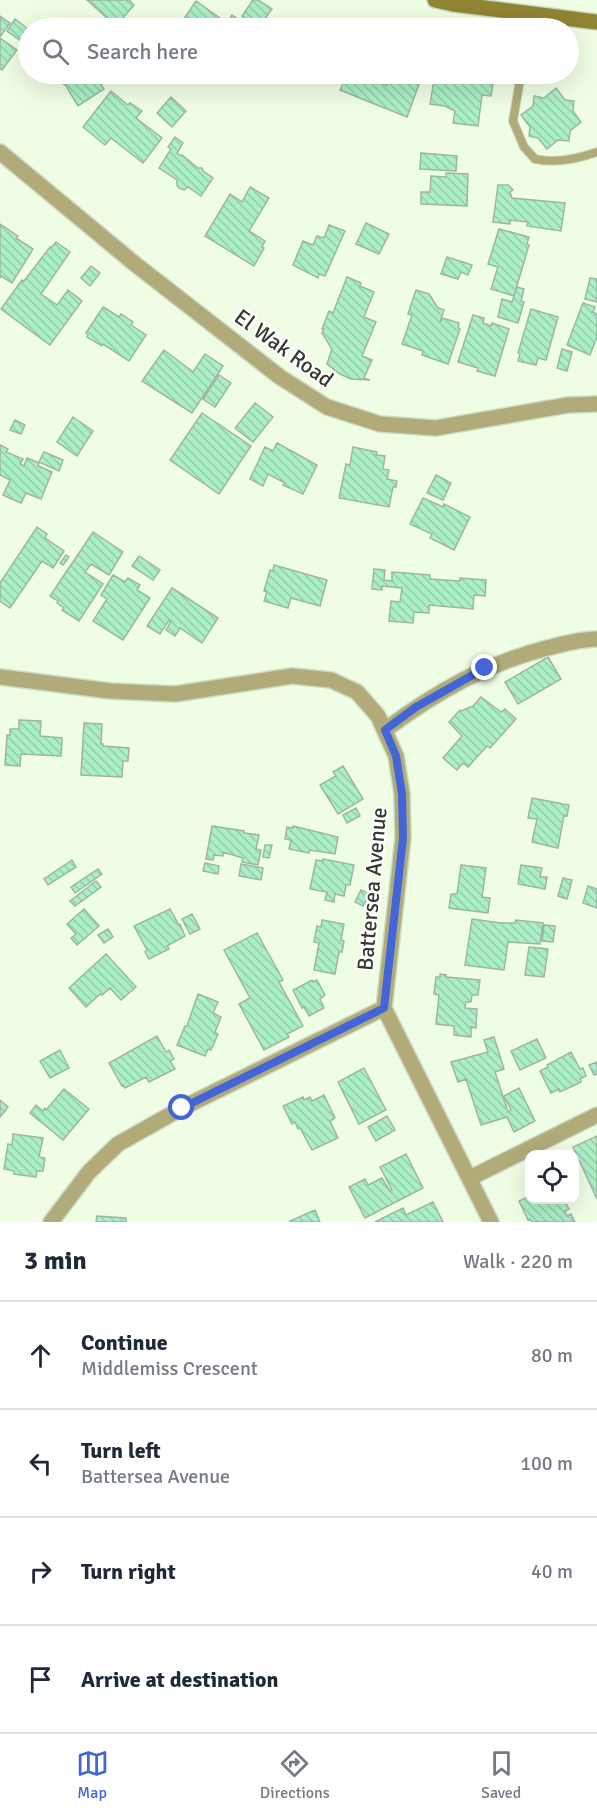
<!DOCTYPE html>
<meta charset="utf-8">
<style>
body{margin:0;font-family:Signika,sans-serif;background:#f6f6f7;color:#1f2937}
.controls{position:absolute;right:18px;bottom:18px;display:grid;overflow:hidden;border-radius:12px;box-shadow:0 6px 24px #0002}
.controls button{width:54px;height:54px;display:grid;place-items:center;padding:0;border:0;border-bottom:2px solid #e0e1e3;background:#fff;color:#1f2937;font:30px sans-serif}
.stop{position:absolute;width:18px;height:18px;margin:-14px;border:4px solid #4265d8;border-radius:50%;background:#fff}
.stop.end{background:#4265d8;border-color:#fff;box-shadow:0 2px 6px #0008}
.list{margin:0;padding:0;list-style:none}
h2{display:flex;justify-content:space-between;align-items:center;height:78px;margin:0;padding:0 24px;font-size:26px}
h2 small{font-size:20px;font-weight:400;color:#747a83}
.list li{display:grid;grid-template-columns:39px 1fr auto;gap:18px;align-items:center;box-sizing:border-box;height:108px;padding:0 24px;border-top:2px solid #e0e1e3}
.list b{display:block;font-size:22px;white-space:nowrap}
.list p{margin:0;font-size:20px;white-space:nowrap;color:#747a83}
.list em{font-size:20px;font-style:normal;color:#747a83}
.icon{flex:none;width:33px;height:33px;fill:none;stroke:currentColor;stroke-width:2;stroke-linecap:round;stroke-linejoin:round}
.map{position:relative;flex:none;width:597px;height:1222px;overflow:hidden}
.search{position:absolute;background:#fff;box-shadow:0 6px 24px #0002;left:18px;right:18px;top:18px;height:66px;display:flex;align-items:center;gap:15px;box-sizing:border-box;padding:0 21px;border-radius:33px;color:#747a83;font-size:22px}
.sheet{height:510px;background:#fff}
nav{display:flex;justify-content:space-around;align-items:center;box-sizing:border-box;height:84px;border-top:2px solid #e0e1e3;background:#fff;font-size:16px;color:#747a83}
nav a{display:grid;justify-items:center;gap:3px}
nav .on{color:#4265d8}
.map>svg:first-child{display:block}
.building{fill:url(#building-back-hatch);stroke:#9db5a6;stroke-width:1.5}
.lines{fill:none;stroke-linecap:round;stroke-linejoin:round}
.lane-casing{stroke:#cedac4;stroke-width:10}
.street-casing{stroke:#cedac4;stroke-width:18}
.secondary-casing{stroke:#cedac4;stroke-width:18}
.lane{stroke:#b1ab79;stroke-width:8}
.street{stroke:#b1ab79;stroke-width:15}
.secondary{stroke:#8f8533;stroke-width:15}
.route{stroke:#4265d8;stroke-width:8}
.labels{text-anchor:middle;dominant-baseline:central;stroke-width:4.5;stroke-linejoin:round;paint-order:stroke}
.street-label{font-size:22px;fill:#34392f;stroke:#fff}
</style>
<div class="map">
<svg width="597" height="1222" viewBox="0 0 597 1222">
<defs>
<pattern id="building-back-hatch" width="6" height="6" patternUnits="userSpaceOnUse" patternTransform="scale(1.5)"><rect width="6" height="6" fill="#aaefc5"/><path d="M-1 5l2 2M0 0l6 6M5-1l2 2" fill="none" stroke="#93ceaa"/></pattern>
</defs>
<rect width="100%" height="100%" fill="#f0fde5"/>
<path class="building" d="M87 0H129L134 5 116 26Z
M253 0H258L272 9 259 27 242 16Z
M196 1 227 23 232 15 251 28H189L181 23Z
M0 16 10 23 0 37Z
M15 19 28 29V46L7 31Z
M0 38 17 50 2 70 0 68Z
M49 74H94L104 89 78 106 66 86Z
M347 74 365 78 366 75 387 86 392 74H403L400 81 404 82 407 74 421 79 407 117 340 90Z
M437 74H471L494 77 491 96 482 95 478 126 453 123 455 111 445 106 430 104 434 80H436Z
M556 88 565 100 574 101 573 111 581 122 570 131 569 141 558 140 547 149 538 138 529 136 530 127 521 115 533 106 534 96 544 98Z
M111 91 128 105 130 103 142 111 136 118 162 138 143 163 111 138 105 145 83 127Z
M171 97 186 111 172 127 157 113Z
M175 137 183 143 177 153 181 156 182 155 198 168H202L203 171 213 178 201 196 188 187 184 190 179 188 177 185V180L159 168 171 149 168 147Z
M421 153 457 156 456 171 420 169Z
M446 173 468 174 467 206 421 204V192H430L431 176 446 177Z
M498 185H508L513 190 510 192 512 198 565 203 561 231 527 226 528 222 510 220V224L493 222Z
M250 187 269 198 249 231 265 241 262 247 264 248 254 266 205 236 230 194 242 202Z
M366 223 389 234 379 254 356 244Z
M0 224 18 236 16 238 33 249 12 283 1 276 0 278Z
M329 225 345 231 325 276 319 274 318 278 293 265 303 241 313 245 317 236 324 238Z
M499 229 529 237 527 244 529 245 514 296 491 289 498 267 488 264Z
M56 242 70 252 41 294 57 305 68 290 82 301 50 345 1 309 22 280 24 281 50 247 51 248Z
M447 257 472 265 468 275 461 272 458 279 441 274Z
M91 266 100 273 90 286 81 278Z
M347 277 361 283 360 286 374 292 364 317 376 322 362 356 372 360 364 378 370 380 351 379 340 374 327 364 332 349 322 333 324 329H322L329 311 333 313Z
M590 278 597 279V302L585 299Z
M517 287 524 289 521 301 524 302 518 323 498 317 502 299 512 302Z
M416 290 429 294 438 308 444 310 440 322 443 318 459 323 458 328 460 329 448 364 422 355 423 351 402 344 412 315 408 314Z
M583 303 595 307 593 312 597 314V337L590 355 567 345Z
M103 307 119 317 121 314 133 322 131 325 146 335 129 361 103 344 102 346 87 337 88 335 86 333Z
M531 309 558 317 546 360 538 358 536 365 518 361 520 354 518 353Z
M473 315 484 318 483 323 491 326 492 323 509 329 495 376 477 371 478 368 458 362Z
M562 349 572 352 567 371 557 368Z
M164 350 193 372 205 354 223 366 192 413 142 381Z
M219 375 231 383 215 407 203 399Z
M255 403 273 417 253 442 235 428Z
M202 413 251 446 219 494 170 460Z
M73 417 93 431 77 456 57 442Z
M15 420 25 425 21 434 10 430Z
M277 443 317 465 303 494 283 485 285 483 268 474 263 486 250 479 265 447 273 451Z
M0 445 8 449 6 452 23 459 20 464 24 466 27 458 39 463 38 466 52 472 41 499 26 493 21 503 3 495 10 480 0 475Z
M353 447 377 452 376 455 385 456 383 469 389 470 387 479 397 481 396 487H393L389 507 339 498 346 464 350 465Z
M44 452 63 460 59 471 39 462Z
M436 475 451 483 443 500 427 493Z
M423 498 443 507 444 504 470 517 454 550 430 538 432 534 410 524Z
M37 527 47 534 45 538 64 551 53 568 42 561 10 608 0 601V583Z
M93 532 123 552 109 575 91 564 85 572 103 584 79 621 62 610 64 608 57 603 58 601 50 596Z
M66 555 69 557 63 565 60 563Z
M139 556 160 570 153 580 132 566Z
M274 565 327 580 320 606 291 598 288 608 264 601 267 592 264 591 270 570 273 571Z
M374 569 385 570 384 580 392 581V572L430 575V579L460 581V578L486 580 485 596 474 595 473 609 429 605V613L414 612 413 623 389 621 391 601 400 602 402 588 382 586V590L372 589Z
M113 575 125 582 128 578 140 585 137 590 150 598 123 640 93 621 107 599 101 595Z
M172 588 218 618 202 643 180 628 175 636 166 630 171 621 169 620 160 634 147 626Z
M548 657 561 679 518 704 505 682Z
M481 697 501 712 505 709 516 719 490 748 487 746 468 767 463 763 457 770 443 758 462 736 449 722 460 710 461 711 473 706Z
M19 720 41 721 40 736 62 738 61 756 21 754 20 766 5 765 7 735H10V729H19Z
M84 723 102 724 101 744H103V746L129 748 128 761H123L122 777 81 775Z
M343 766 363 799 338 814 320 785 336 776 333 772Z
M532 798 569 805 567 816 564 815 558 848 532 842 537 819 528 818Z
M356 808 360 816 347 823 343 815Z
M212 826 244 831V833L259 835 256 849 261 850 258 865 242 862 243 858 223 852V856L214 855 213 860 206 859Z
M293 826 338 837 335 854 310 850 309 853 289 849 291 840 285 839 287 827 293 828Z
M265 845H272L269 858 263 857Z
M323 859 354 865 350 885H346L344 896 335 894 334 902 325 900 327 892 310 889 316 860 323 861Z
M72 860 76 867 48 885 44 879Z
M205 863 219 866 218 874 203 871Z
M241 864 263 868 261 880 239 876Z
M461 865 486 868 482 897 490 898 488 913 449 908 451 894H457Z
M521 865 542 868 540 877H547L545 889 518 884Z
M98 869 102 874 75 893 71 887Z
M563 878 572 880 567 899 558 896Z
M96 881 101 887 75 906 70 901Z
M588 886 597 889V908L583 903Z
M361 890 369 894 363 906 355 902Z
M84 909 99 926 77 945 71 938 76 934 67 924Z
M170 909 179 925 180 924 185 936 167 946 169 949 149 959 145 952 147 950 134 926Z
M192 914 200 929 190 934 182 919Z
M472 919 501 923H515L516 920 543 923 540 944 508 942 504 970 465 965Z
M322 920 344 924 341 940 344 941 342 952H339L335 974 314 970 319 943 314 942 317 926 321 927Z
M544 925 555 926 553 942 542 941Z
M108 929 113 937 104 943 98 935Z
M257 933 283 980 279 982 303 1026 287 1034 289 1037 264 1050 239 1004 250 998 224 950Z
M529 947 548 949 544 977 525 975Z
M106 954 136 987 121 1000 110 988 102 995 100 994 86 1007 69 988Z
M440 974 446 975V977L480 980 478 995H472L471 1002H466L465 1008 477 1009 476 1028 471 1027V1037L454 1035V1026L436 1024 439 995 434 994 436 977H440Z
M312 980 313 982 317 980 325 995 320 999 324 1008 309 1016 304 1007 302 1008 293 990Z
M198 994 218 1002 213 1013 221 1017 215 1032 218 1034 211 1050 208 1049 205 1056 177 1045 185 1026H187Z
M157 1036 166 1052 169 1050 174 1059 170 1061 175 1069 149 1082 146 1077 125 1088 123 1085 122 1086 109 1063Z
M494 1037 504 1069 495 1072 508 1112 511 1110 504 1096 519 1088 535 1121 514 1132 507 1117 481 1125 466 1079 458 1082 451 1062 488 1052 484 1040Z
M537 1039 546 1058 520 1070 511 1051Z
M60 1050 69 1068 50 1078 40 1061Z
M571 1052 580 1069 583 1068 586 1076 580 1079 581 1082 560 1092 559 1089 551 1093 540 1071 548 1067 547 1065Z
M597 1062V1074L594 1075 589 1065Z
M364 1068 386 1110 359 1124 338 1082Z
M64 1089 89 1109 63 1140 30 1113 36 1105 43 1111 45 1108 46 1110Z
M324 1095 335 1118 330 1121 338 1138 312 1150 300 1128 298 1129 295 1122 292 1124 283 1106 303 1097 304 1100 310 1097 312 1101Z
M0 1100 8 1107 0 1117Z
M387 1116 395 1130 376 1141 368 1127Z
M13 1134 43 1138 39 1157 45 1158 43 1171H37L36 1177 14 1174V1171L4 1169 8 1144 12 1145Z
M597 1136V1199L573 1147Z
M406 1154 423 1188 365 1218 349 1187 365 1179 368 1185 382 1178 390 1191 392 1190 380 1167Z
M530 1196V1200H564L569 1209 565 1211 567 1216 571 1214 575 1222H532L530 1219 528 1220 519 1201Z
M433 1202 443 1222H375L403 1208 406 1215Z
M315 1210 320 1222H290V1221Z
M97 1216 126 1218V1222H96Z"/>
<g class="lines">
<defs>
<path id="lane" d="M528 28 530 13
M521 74 513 121 524 147 535 159C556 164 577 159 597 152"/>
<path id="street" d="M0 152 135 264 280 377 327 407 380 424 436 428 568 405 597 404
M0 677 110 691 175 694 292 676 331 680 357 692 378 716 396 756 402 794 403 838 384 1008 491 1222
M385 730C436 692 485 664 547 648 564 644 580 639 597 639
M470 1178 597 1115
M51 1222 89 1172 118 1144 182 1108 384 1008"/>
<path id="secondary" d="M435 0 453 4 597 22"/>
</defs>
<use href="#lane" class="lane-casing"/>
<use href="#street" class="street-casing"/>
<use href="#secondary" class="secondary-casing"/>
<use href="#lane" class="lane"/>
<use href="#street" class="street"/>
<use href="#secondary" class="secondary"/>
</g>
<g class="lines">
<path class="route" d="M182 1108 384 1008 403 838 402 794 396 756 385 730 416 707 485 668"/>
</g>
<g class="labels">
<g class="street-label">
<text transform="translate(284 348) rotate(36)">El Wak Road</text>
<text transform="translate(372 889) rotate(-85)">Battersea Avenue</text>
</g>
</g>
</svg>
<div class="controls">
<button><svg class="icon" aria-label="locate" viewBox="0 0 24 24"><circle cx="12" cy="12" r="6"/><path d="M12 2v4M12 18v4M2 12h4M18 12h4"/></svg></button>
</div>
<div class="stop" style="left:182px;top:1108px"></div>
<div class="stop end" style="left:485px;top:668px"></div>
<div class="search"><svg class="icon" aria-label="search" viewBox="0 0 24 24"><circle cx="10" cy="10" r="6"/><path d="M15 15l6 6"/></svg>Search here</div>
</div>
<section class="sheet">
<h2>3 min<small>Walk · 220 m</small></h2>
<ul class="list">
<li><svg class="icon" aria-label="ahead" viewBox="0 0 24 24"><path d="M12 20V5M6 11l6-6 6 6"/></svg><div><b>Continue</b><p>Middlemiss Crescent</p></div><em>80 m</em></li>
<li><svg class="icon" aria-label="left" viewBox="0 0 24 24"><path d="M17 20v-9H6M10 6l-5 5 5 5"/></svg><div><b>Turn left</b><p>Battersea Avenue</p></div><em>100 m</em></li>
<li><svg class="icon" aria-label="right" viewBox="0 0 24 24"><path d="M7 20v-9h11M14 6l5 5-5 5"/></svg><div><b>Turn right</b></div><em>40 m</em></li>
<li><svg class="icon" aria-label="arrive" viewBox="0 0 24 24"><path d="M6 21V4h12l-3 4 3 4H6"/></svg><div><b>Arrive at destination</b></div></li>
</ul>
</section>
<nav>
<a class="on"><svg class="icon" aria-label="map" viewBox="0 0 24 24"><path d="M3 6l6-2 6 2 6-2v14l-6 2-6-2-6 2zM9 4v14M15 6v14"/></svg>Map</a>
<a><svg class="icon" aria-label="directions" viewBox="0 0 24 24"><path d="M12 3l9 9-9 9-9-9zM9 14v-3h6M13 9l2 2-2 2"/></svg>Directions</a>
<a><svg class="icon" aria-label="saved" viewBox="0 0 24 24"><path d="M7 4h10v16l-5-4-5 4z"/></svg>Saved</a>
</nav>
